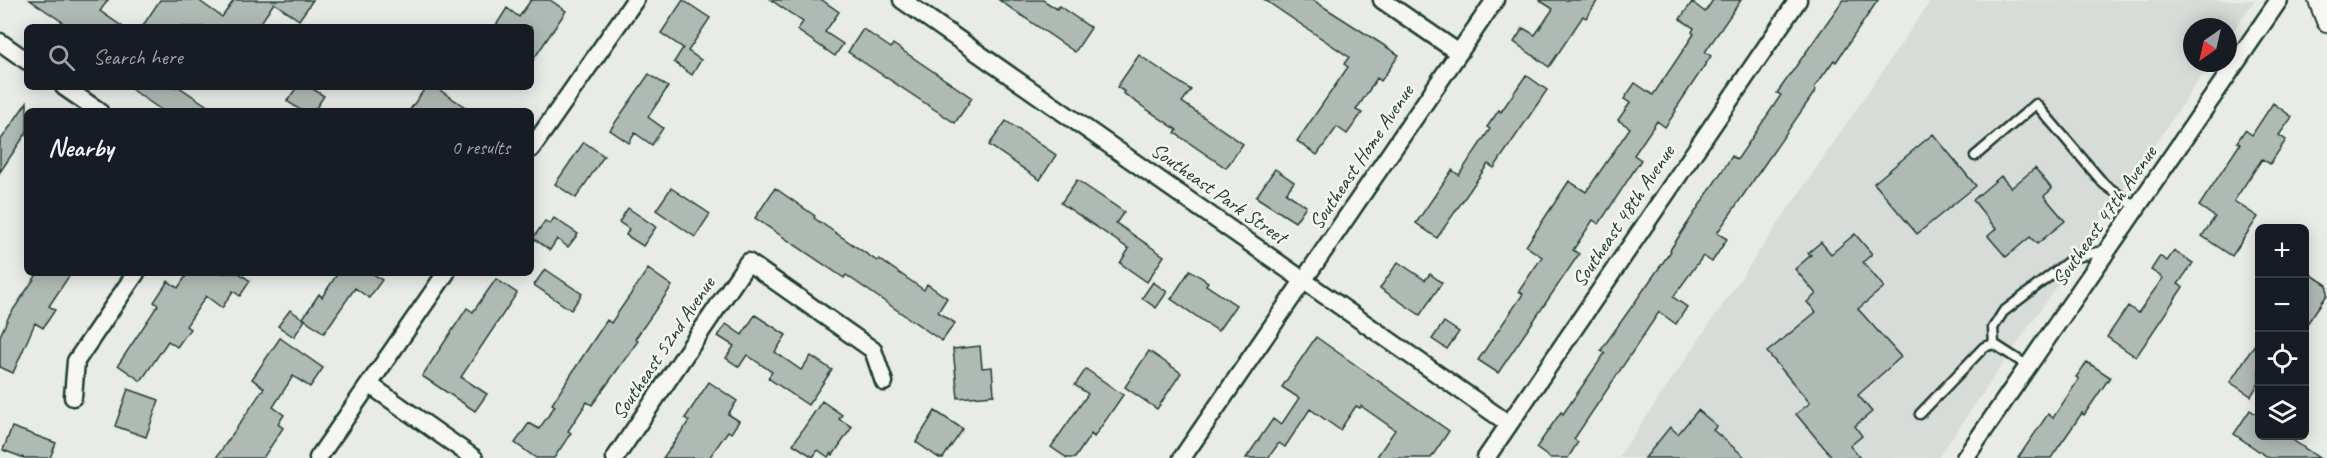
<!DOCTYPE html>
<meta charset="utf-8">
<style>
body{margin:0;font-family:Caveat,sans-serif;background:#20242c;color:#f1f3f6}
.controls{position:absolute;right:18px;bottom:18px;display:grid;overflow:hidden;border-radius:9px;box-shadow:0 3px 15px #0003}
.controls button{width:54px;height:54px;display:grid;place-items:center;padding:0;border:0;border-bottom:2px solid #363941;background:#171b24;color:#f1f3f6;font:30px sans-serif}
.compass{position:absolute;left:2183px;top:18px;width:54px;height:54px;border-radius:50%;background:#171b24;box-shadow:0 3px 15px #0003;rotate:214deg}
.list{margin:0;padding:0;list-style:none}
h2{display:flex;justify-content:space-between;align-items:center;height:78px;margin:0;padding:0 24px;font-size:26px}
h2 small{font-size:20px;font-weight:400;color:#9ea1a6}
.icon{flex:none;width:33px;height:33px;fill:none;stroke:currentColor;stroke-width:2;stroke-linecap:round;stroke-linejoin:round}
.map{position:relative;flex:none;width:2327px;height:458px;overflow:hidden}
.search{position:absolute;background:#171b24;box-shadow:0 3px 15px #0003;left:24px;top:24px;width:510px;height:66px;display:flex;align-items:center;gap:15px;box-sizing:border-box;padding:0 21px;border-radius:9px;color:#9ea1a6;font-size:22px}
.panel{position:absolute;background:#171b24;box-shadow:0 3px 15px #0003;left:24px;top:108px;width:510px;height:168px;border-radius:9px}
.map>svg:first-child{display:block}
.built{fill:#d8dcd8}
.building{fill:#b0bab5;stroke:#1f3d34;stroke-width:1.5}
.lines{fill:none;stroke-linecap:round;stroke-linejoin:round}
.service-casing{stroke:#1f3d34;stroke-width:13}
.minor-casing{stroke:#1f3d34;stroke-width:21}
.tertiary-casing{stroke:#1f3d34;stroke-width:24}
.service{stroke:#f6f6f2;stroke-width:8}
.minor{stroke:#f6f6f2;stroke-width:16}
.tertiary{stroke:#f6f6f2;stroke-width:20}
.labels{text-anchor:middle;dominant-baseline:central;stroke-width:5;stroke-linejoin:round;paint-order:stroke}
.street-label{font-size:21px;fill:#1f3d34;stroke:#f6f6f2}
</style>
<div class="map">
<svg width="2327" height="458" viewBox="0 0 2327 458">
<rect width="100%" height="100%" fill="#e9ebe7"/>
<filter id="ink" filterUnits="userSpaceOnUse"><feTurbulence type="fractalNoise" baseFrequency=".0167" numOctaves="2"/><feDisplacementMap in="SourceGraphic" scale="12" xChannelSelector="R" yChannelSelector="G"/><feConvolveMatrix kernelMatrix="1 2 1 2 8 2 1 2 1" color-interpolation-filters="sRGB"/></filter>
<g filter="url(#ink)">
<path class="built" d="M1931 0H2255L2228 38V27H2192V63H2211L1938 458H1618Z"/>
<path class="building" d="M30 0H108L100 11 123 27H70Z
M160 0H198L222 17 234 0H313L299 20 274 3 258 27H142Z
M531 0H550L566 11 531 63V27H495L507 8 519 17Z
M683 0 710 18 688 51 701 60 692 75 674 62 683 48 661 33Z
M771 0H822L839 12 825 32 843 44 835 56 797 30 803 22Z
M999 0H1043L1057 9 1059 6 1091 28 1075 52Z
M1265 0H1313L1399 55 1381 81 1377 78 1356 110 1362 113 1347 134 1337 127 1317 155 1297 141 1348 67 1344 64 1349 57Z
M1539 0H1598L1586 18 1583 16 1549 67 1514 42 1523 28 1535 35 1553 9Z
M1713 0H1741L1705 52 1711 56 1675 110 1676 111 1665 127 1657 121 1634 155 1641 160 1599 224 1593 220 1573 250 1579 254 1498 373 1478 360 1523 294 1519 291 1542 257 1526 246 1569 181 1586 192 1630 128 1618 120 1630 103 1624 99 1635 83 1653 95 1694 34 1692 32 1694 28 1680 19 1692 2 1705 12Z
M1843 0H1878L1836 62 1834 60 1814 88 1816 90 1717 233 1727 239 1712 262 1703 256 1673 297 1687 307 1676 324 1659 312 1574 439 1578 442 1568 458H1550L1536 448 1561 412 1563 414 1605 353 1601 350 1671 251 1670 250 1732 156 1737 160 1781 95 1777 93Z
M863 29 891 48 893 44 972 98 955 123 848 52Z
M1139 55 1191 90 1182 102 1243 144 1226 168 1175 133 1177 130 1123 93 1125 92 1117 87Z
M649 74 668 87 648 117 663 128 652 145 635 133 629 143 610 130Z
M1526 75 1547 90 1494 168 1488 164 1437 238 1416 223 1452 170 1459 175 1490 129 1487 127 1499 110 1501 112Z
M128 87H179L215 111H163Z
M297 87H310L324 96 314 111H302L287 101Z
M426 87H435L471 111H409Z
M27 102V132L0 172V141Z
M2273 103 2292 117 2279 135 2286 140 2270 164 2262 159 2234 201 2258 217 2232 256 2202 236 2215 217 2199 206 2240 144 2237 142 2245 130 2252 135Z
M1006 121 1056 155 1040 180 989 145Z
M1933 134 1976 186 1917 234 1874 183Z
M584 142 604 156 576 198 555 184Z
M2035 168 2052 189 2044 196 2065 221 2037 244 2030 237 2006 257 1988 236 1996 229 1973 200 2001 176 2011 188Z
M1275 169 1294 182 1286 193 1306 206 1295 222 1256 197Z
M1077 180 1124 212 1116 223 1164 256 1147 282 1120 263 1129 249 1061 203Z
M671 188 710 214 695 237 656 210Z
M775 188 815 216 814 218 877 261 879 259 924 290 927 284 947 298 938 312 955 323 942 341 846 275 844 278 755 218Z
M628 208 656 227 643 246 626 235 629 229 619 222Z
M554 218 578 234 568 247 557 239 550 250 533 238 545 221 550 224Z
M1855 234 1872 254 1863 262 1884 287 1858 309 1901 357 1858 395 1872 412 1855 426 1862 436 1850 446 1860 458H1833L1796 414 1810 403 1767 352 1816 312 1807 302 1816 294 1795 269 1811 255 1808 253 1821 242 1831 254Z
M2174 251 2193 263 2178 284 2183 287 2136 357 2107 337 2128 306 2138 313 2163 278 2151 270 2160 256 2167 261Z
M1398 262 1425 280 1430 274 1442 283 1420 315 1380 288Z
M545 269 582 294 571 310 534 285Z
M648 269 672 286 635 339 638 341 613 376 592 405 587 402 568 431 571 433 554 458H536L515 443 529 423 539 429 555 406 552 404 583 356 607 320 611 323Z
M1190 270 1208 282 1206 285 1236 305 1218 331 1171 299Z
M2304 270 2327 285V295L2304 328Z
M38 273H71L49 306 55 310 43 328 35 323 13 373 0 367V336L9 316Z
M188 273H239L250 281 240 296 233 291 222 308 206 296 186 326 190 329 177 347 168 341 141 381 118 365 158 305 154 302 168 281 178 288Z
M332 273H372L382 280 369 298 355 288 324 333 303 318 319 294 322 297 336 276Z
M496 279 517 293 461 377 487 394 475 411 422 376 467 308 473 312Z
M1153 282 1167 292 1156 308 1142 298Z
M290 310 305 320 294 337 278 326Z
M755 315 786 335 775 352 801 370 811 356 832 370 808 405 768 378 772 372 747 355 739 367 726 358 734 346 718 336 726 324 742 335Z
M1444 322 1459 332 1447 349 1432 339Z
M1316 337 1449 431 1431 458H1376L1395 430 1361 406 1360 408 1356 406 1340 430 1310 409 1285 447 1279 443 1268 458H1246L1273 419 1281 425 1299 398 1282 387Z
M280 338 323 368 310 387 293 376 273 407 284 415 278 424 283 428 263 458H216L264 388 252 379Z
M2259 338V383L2251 396 2230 382Z
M980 346 982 368 992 367 994 395 958 398 953 349Z
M1149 351 1181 373 1157 409 1125 387Z
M2087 362 2110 377 2084 415 2082 413 2051 458H2018L2048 414 2053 418 2079 379 2076 377Z
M1086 369 1123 395 1094 437 1091 434 1075 458H1067L1051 447 1088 394 1075 385Z
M709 382 737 401 728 414 739 421 731 433 728 431 709 458H663L689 421 685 418Z
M128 389 159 400 146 437 115 426Z
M822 401 842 415 839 419 852 427 833 455 831 453 828 457 818 450 813 457 793 444Z
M1698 410 1717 426 1713 430 1746 458H1645L1670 427 1678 434Z
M2250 410 2259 416V435H2285L2319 458H2269L2234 434Z
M935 411 963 429 943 458H939L916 442Z
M12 427 56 443 50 458H24L3 450Z"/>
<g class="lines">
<defs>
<path id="service" d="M1975 156 2036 104 2104 184 2137 208
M1994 344 1993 328 2003 312 2073 258 2106 250
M1920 414 1984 347 1994 344 2028 366"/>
<path id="minor" d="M902 0 1509 424
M1382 0 1459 53
M0 42 27 61
M64 87 99 111
M531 149 635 0
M370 385 474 458
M73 397 76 361 136 273
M318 458 446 273
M615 458 748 262 873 350 884 382
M1182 458 1495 0
M1486 458 1798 0
M1965 458 2279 0"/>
<path id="tertiary" d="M2319 0 2327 21"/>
</defs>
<use href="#service" class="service-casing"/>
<use href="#minor" class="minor-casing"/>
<use href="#tertiary" class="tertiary-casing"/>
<use href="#service" class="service"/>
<use href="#minor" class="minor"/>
<use href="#tertiary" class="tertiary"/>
</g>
</g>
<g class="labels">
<g class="street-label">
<text transform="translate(1361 157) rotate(-56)">Southeast Home Avenue</text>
<text transform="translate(1219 193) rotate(35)">Southeast Park Street</text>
<text transform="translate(1623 216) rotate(-56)">Southeast 48th Avenue</text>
<text transform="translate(2104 216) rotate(-55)">Southeast 47th Avenue</text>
<text transform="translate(663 348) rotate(-56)">Southeast 52nd Avenue</text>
</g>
</g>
</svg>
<div class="controls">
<button>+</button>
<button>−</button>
<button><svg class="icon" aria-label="locate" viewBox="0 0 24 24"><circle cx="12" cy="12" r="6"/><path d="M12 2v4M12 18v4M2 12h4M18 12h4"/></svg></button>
<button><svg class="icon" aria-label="layers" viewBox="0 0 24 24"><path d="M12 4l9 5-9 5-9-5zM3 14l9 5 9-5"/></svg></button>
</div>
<svg class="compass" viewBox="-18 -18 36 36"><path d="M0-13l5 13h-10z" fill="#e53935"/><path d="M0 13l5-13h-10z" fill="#9ea1a6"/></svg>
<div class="search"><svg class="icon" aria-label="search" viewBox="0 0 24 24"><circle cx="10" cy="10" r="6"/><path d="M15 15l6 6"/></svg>Search here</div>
<section class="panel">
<h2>Nearby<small>0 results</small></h2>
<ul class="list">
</ul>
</section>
</div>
